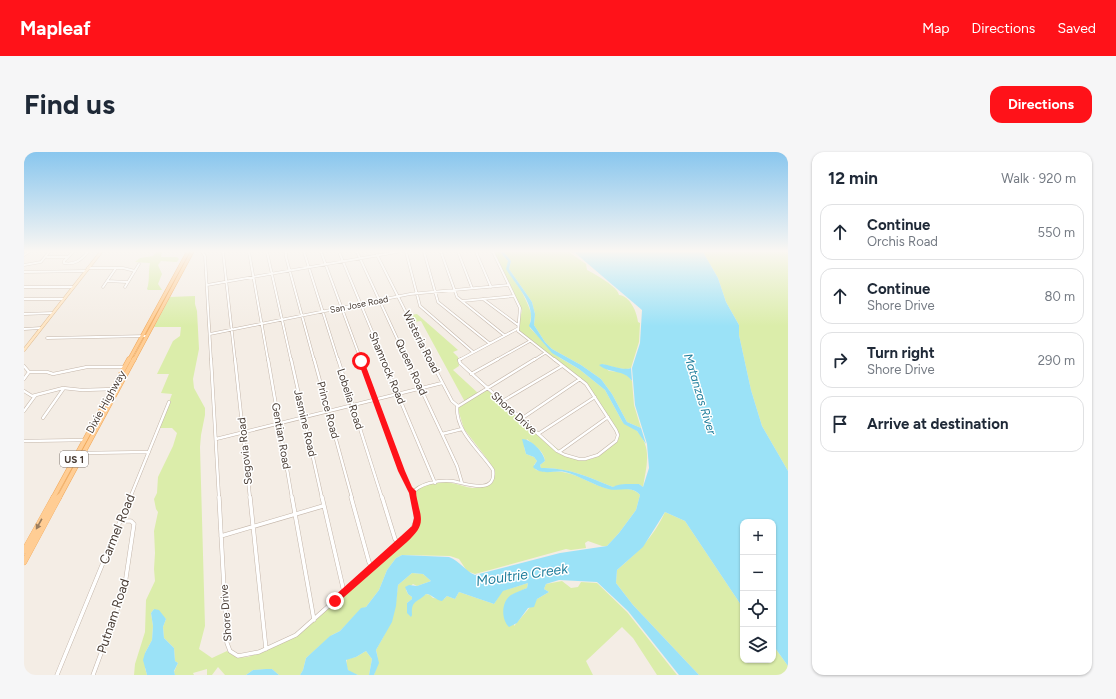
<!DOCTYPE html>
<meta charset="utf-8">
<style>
body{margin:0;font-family:Figtree,sans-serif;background:#f6f6f7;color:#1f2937}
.controls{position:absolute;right:12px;bottom:12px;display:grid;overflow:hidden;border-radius:8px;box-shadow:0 1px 3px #0004}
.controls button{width:36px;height:36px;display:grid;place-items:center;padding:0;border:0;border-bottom:1px solid #e0e1e3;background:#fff;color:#1f2937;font:20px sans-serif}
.stop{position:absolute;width:12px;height:12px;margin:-9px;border:3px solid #ff1219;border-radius:50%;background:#fff}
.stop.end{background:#ff1219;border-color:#fff;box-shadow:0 1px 4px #0008}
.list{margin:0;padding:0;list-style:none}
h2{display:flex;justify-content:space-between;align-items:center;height:52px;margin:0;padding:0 16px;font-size:17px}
h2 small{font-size:13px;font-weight:400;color:#747a83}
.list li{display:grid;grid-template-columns:26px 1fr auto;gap:12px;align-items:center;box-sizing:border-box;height:56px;margin:0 8px 8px;padding:0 8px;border:1px solid #e0e1e3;border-radius:12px}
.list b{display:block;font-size:15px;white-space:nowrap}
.list p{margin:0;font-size:13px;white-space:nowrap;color:#747a83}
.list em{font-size:13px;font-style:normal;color:#747a83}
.icon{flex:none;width:22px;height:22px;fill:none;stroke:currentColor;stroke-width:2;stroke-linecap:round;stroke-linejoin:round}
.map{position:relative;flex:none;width:764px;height:523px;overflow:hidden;border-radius:12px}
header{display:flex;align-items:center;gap:24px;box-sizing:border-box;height:56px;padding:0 20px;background:#ff1219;color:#fff}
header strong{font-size:19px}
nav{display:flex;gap:22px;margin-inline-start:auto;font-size:14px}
.intro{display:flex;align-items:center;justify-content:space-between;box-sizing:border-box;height:96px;padding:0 24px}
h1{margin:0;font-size:28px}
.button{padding:10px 18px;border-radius:12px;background:#ff1219;color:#fff;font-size:14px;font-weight:700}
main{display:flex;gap:24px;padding:0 24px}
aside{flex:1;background:#fff;border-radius:12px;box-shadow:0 1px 3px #0004}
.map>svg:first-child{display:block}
.green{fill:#dbedaa}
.water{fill:#9be2f7}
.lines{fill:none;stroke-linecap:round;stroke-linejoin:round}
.minor-far2-casing{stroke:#c4b6aa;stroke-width:3}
.minor-far1-casing{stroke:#c4b6aa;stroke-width:3.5}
.minor-casing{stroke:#c4b6aa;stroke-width:4.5}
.secondary-casing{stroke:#ddbb92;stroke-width:3.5}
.primary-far2-casing{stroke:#f0a758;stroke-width:4}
.primary-far1-casing{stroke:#f0a758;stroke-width:5}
.primary-casing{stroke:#f0a758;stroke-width:6}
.minor-far2{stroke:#fff;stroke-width:2}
.minor-far1{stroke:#fff;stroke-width:2.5}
.minor{stroke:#fff;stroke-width:3.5}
.secondary{stroke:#ffe6c5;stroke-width:2.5}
.primary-far2{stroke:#ffcd94;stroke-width:3}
.primary-far1{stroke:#ffcd94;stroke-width:4}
.primary{stroke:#ffcd94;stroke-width:5.5}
.oneway{fill:#9a7d5f}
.route{fill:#ff1219}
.labels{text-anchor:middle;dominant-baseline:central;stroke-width:3;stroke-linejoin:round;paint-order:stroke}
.far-street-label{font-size:9px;fill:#483c34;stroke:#fff}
.shield{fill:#fff;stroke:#7f7671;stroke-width:1}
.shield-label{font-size:10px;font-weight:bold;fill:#483c34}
.street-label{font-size:11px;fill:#483c34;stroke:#fff}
.water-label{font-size:12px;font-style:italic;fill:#1f7e9c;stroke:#fff}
.near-street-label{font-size:13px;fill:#483c34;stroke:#fff}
.near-water-label{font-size:14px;font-style:italic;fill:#1f7e9c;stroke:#fff}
</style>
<header>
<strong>Mapleaf</strong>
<nav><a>Map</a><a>Directions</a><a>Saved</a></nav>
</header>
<div class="intro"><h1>Find us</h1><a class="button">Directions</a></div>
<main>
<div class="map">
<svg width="764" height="523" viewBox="0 0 764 523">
<rect width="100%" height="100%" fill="#f4ede5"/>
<path class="green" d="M132 100H138L137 105H153L155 107 153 110 137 109 134 113 138 122 134 132 138 138H124L123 137C126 129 124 120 126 111L111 110 116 106 129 104Z
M470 100H476L484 109C483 121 490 127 496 137 500 143 503 151 506 158 509 165 505 169 506 176L536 206 555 217 581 238 598 269C602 274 609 274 613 279 629 296 622 315 619 335L615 332C606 332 598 332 589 335 564 325 544 315 517 316L516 313 521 309C520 298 510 294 503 287L500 295 502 302 510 305 513 309 510 313 512 318C523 321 534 318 543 321 556 324 568 332 581 336 593 339 607 333 616 343L612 358 595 381 583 394H578L564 389 561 391 562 396 547 398 542 397 451 422 443 419 435 407 426 404 378 403 372 406 363 418 355 438 342 455 337 457 316 479 308 483 282 506 279 518 276 523H255L248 517 229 518 222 523H201L194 515 188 523H183V517L169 521 170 523H151L150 520 154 511 151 509 150 496 140 486 139 475 142 467 130 457 127 461 129 474 128 488 121 501V516L123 523H110L111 512 121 480 122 448 131 429 130 417 131 401 130 379 134 360 132 357 130 347 133 341 134 325 149 294 153 281 148 276H135L148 242 137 241 145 222H133L149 189 156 184 157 175H130L146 145 171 144V152L173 159 175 197 169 227 170 236 181 256V263L177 283 176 295 181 474 175 497 188 506 203 499C210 505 215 506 224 505L270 486 393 375 395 368 388 339C396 329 415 328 427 331 434 332 441 335 448 336 455 336 460 334 467 332L469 318 464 308 440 277 433 254 441 250 397 169 389 170 386 163 393 162 434 198 429 200 434 205 435 214 429 218 455 242 464 236 515 283 542 303 555 307H568L594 288 595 283 565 235 496 180 494 176 498 158Z
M480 100H545L562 112 563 118C571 122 594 135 595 143 606 144 613 160 614 170L616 171 615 190 607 216C600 219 586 214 578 212L585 219 597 220 604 224 608 229 610 253 617 276 603 270 588 242 577 227 557 213 528 197 521 190 510 173 511 162 508 150 485 117 487 109Z
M679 100H764V319L738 274 727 238 715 183V173L702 150 694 126Z
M641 360 661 369 719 456V508H749V493L764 514V523H675L609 453 592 431 593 418C614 400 629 386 641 360Z
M388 421 399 422 407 429 393 434 389 432 382 438 384 442 388 445V447L383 451V461L390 450 402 442 406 443 409 446 420 447 423 444 431 447 435 440 470 452 478 439 504 431 503 436 488 443 490 474 513 447 525 440 520 437 522 432 538 429 547 436 554 435 557 430 573 431 603 460 653 523H633L609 486 598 475 562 509 569 523H350C353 514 355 507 352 498 367 472 371 463 374 433Z
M342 499 348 507 345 523H334L325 520 322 513 323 507 332 505Z"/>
<path class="water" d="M476 100H480L487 109 485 117 508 150 511 162 510 173 521 190 528 197 557 213 577 227 588 242 603 270 617 276 622 292 613 279 600 272 598 269 581 238 555 217 528 201 505 174C514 154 492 134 482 117L484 109Z
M550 100H679L694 126 702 150 715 173V183L727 238 738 274 764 319V514L749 493V370H719V456L661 369 641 360 619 395 593 418 592 431 609 453 675 523H655L604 459 573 430 535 428 522 432 520 437 525 440 513 447 510 455 504 456 493 471 485 475C477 467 477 450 487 443 492 440 498 438 503 436L504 431 479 439 470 452 435 440 431 447 423 444 418 449C411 448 408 442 402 442 393 451 387 448 388 463L387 465 383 461V451L388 447V445L384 442 381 435 385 433 393 434 407 429 399 422 388 421 374 433 372 454 368 470 352 498 355 511 350 523H345L348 507 342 499 332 505 322 508 324 518 334 523H276L279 518 282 506 306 484 316 479 337 456 342 455 355 438 363 418 372 406 378 403 425 405C436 409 441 419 451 423L536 401 583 394 595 381 612 358 616 343C607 333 596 340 584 337 571 334 554 323 541 320 530 318 518 324 509 315L513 309 510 305 502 302 498 287C507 287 520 300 521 309L516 313 517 316C544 315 564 325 589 335 594 331 608 332 615 332L619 335 625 316 623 292 611 253 608 216 616 191 618 158Z
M578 212C586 213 600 219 607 216L608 229C600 217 585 222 575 213Z
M130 457 135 458 142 467 139 475 140 486 150 496 151 509 154 511 150 519 151 523H123L119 508 121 501 128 488 129 474 127 461Z
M242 517H248L255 523H222L229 518Z"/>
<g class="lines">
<defs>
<path id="minor-far2" d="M49 100 40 109V111C51 113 57 108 64 100
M178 100 181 104 187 208
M199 100 211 208
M225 100 244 208
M243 100 267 208
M262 100V105L290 208
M280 100 314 208
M297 100 337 208
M315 100 360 208
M333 100 383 208
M382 100 396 154 449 200
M400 100 414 150 465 191
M417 100 433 145 480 183
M434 100 448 136
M452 100 467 135
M469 100 496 156 494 179 531 208
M0 103 5 100
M353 103 406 208
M23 105H43
M0 113 17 110 25 100
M64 116H99L111 119
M0 120 62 119
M83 129 103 130
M183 133 373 100
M0 135H49
M79 135 92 116
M101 135 115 112
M0 147H40
M459 147 494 173
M438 149 490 144
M0 162 29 161
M0 177 17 176
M186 182 386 142 485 133
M23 186 123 184
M435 208 493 177
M472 208 506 189
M510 208 521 201"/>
<path id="minor-far1" d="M187 207 195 346
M211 207 226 346
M244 207 268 346
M267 207 298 346
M290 207 328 346
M314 207 358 346
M337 207 385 337 389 339
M359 207 411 331
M383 207 433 314 438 331
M406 207 428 249 434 254
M437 207 435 208 436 211 533 299 541 303 555 307H561L574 303 592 289 594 283 592 278 562 232 530 207
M0 214 5 220
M5 220H23L29 222 63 215H101
M447 222 474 207
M0 227 5 220
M0 239 8 244 39 236 58 238 90 237
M477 250 538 214
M0 259 11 244
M19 266 40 236
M497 267 556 227
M418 282 438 277
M514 282 571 245
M192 287 418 231
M0 289 61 288
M535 300 584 265
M60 301 125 300
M106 346 145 250
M389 346 388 342C395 331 415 328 428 329 440 331 473 344 469 318 456 298 432 281 433 255L511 207"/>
<path id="minor" d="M195 345 203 491 206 499 214 504 235 500 272 483 380 387C396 370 393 366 389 345
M226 345 242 497
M268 345 290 468
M298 345 320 440
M327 345 345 410 348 415
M358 345 371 387 375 392
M197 384 299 354
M33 523 106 345
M69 523 100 439 110 372 107 369H96"/>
<path id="secondary" d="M0 198 77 100"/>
<path id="primary-far2" d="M105 208 164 100
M110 208 168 100"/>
<path id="primary-far1" d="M29 346 105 207
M35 346 110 207"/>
<path id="primary" d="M0 399 30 345
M0 410 35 345"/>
</defs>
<use href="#minor-far2" class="minor-far2-casing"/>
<use href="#minor-far1" class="minor-far1-casing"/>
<use href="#minor" class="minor-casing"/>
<use href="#secondary" class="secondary-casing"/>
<use href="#primary-far2" class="primary-far2-casing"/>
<use href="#primary-far1" class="primary-far1-casing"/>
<use href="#primary" class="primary-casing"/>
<use href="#minor-far2" class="minor-far2"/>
<use href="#minor-far1" class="minor-far1"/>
<use href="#minor" class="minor"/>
<use href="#secondary" class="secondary"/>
<use href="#primary-far2" class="primary-far2"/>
<use href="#primary-far1" class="primary-far1"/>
<use href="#primary" class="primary"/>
</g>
<defs><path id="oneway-solid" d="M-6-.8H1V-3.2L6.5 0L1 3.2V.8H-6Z"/></defs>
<use class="oneway" href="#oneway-solid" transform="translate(15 372) rotate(119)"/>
<linearGradient id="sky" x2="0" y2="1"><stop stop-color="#89c6ee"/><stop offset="0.57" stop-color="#faf7f3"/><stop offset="1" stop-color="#faf7f3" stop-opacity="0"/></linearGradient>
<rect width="764" height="174" fill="url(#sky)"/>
<path class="route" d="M335 207 340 209 381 319 388 335 392 339C392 345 394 350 395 356 400 373 395 378 383 390L311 453 308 452 306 449 308 446 377 384 388 374 390 366 385 341 374 319 334 209Z"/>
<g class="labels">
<g class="far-street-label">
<text transform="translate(335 152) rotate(-11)">San Jose Road</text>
</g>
<rect class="shield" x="36" y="299" width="28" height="16" rx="3"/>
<g class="shield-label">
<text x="50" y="307">US 1</text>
</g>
<g class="street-label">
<text transform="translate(397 190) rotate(63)">Wisteria Road</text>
<text transform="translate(387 215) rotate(65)">Queen Road</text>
<text transform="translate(363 216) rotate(67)">Shamrock Road</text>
<text transform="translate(326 247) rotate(72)">Lobelia Road</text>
<text transform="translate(82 250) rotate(-61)">Dixie Highway</text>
<text transform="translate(304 258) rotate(75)">Prince Road</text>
<text transform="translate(490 261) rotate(42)">Shore Drive</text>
<text transform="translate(281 271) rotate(77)">Jasmine Road</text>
<text transform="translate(257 284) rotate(80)">Gentian Road</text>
<text transform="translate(221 299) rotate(-96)">Segovia Road</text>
<text transform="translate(202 461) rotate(-94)">Shore Drive</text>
</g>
<g class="water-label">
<text transform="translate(676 242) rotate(73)">Matanzas River</text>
</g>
<g class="near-street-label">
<text transform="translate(93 377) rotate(-68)">Carmel Road</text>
<text transform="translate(89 464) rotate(-72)">Putnam Road</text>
</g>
<g class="near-water-label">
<text transform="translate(498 423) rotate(-8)">Moultrie Creek</text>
</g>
</g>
</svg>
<div class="controls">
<button>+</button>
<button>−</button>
<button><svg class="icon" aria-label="locate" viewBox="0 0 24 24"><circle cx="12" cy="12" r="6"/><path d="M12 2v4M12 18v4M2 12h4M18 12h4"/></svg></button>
<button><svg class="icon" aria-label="layers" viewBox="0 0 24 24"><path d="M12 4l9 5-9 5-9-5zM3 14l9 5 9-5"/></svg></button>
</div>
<div class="stop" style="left:337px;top:209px"></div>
<div class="stop end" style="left:311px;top:449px"></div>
</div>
<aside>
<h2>12 min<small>Walk · 920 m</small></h2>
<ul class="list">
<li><svg class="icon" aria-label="ahead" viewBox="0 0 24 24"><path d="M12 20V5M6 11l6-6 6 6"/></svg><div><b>Continue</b><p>Orchis Road</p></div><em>550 m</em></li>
<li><svg class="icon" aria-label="ahead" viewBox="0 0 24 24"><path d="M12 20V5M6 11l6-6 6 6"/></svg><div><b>Continue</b><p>Shore Drive</p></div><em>80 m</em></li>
<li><svg class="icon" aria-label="right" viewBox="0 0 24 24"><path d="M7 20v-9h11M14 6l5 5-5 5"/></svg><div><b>Turn right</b><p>Shore Drive</p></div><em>290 m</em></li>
<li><svg class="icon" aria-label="arrive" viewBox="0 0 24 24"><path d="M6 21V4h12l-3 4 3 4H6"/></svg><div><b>Arrive at destination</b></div></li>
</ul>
</aside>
</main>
